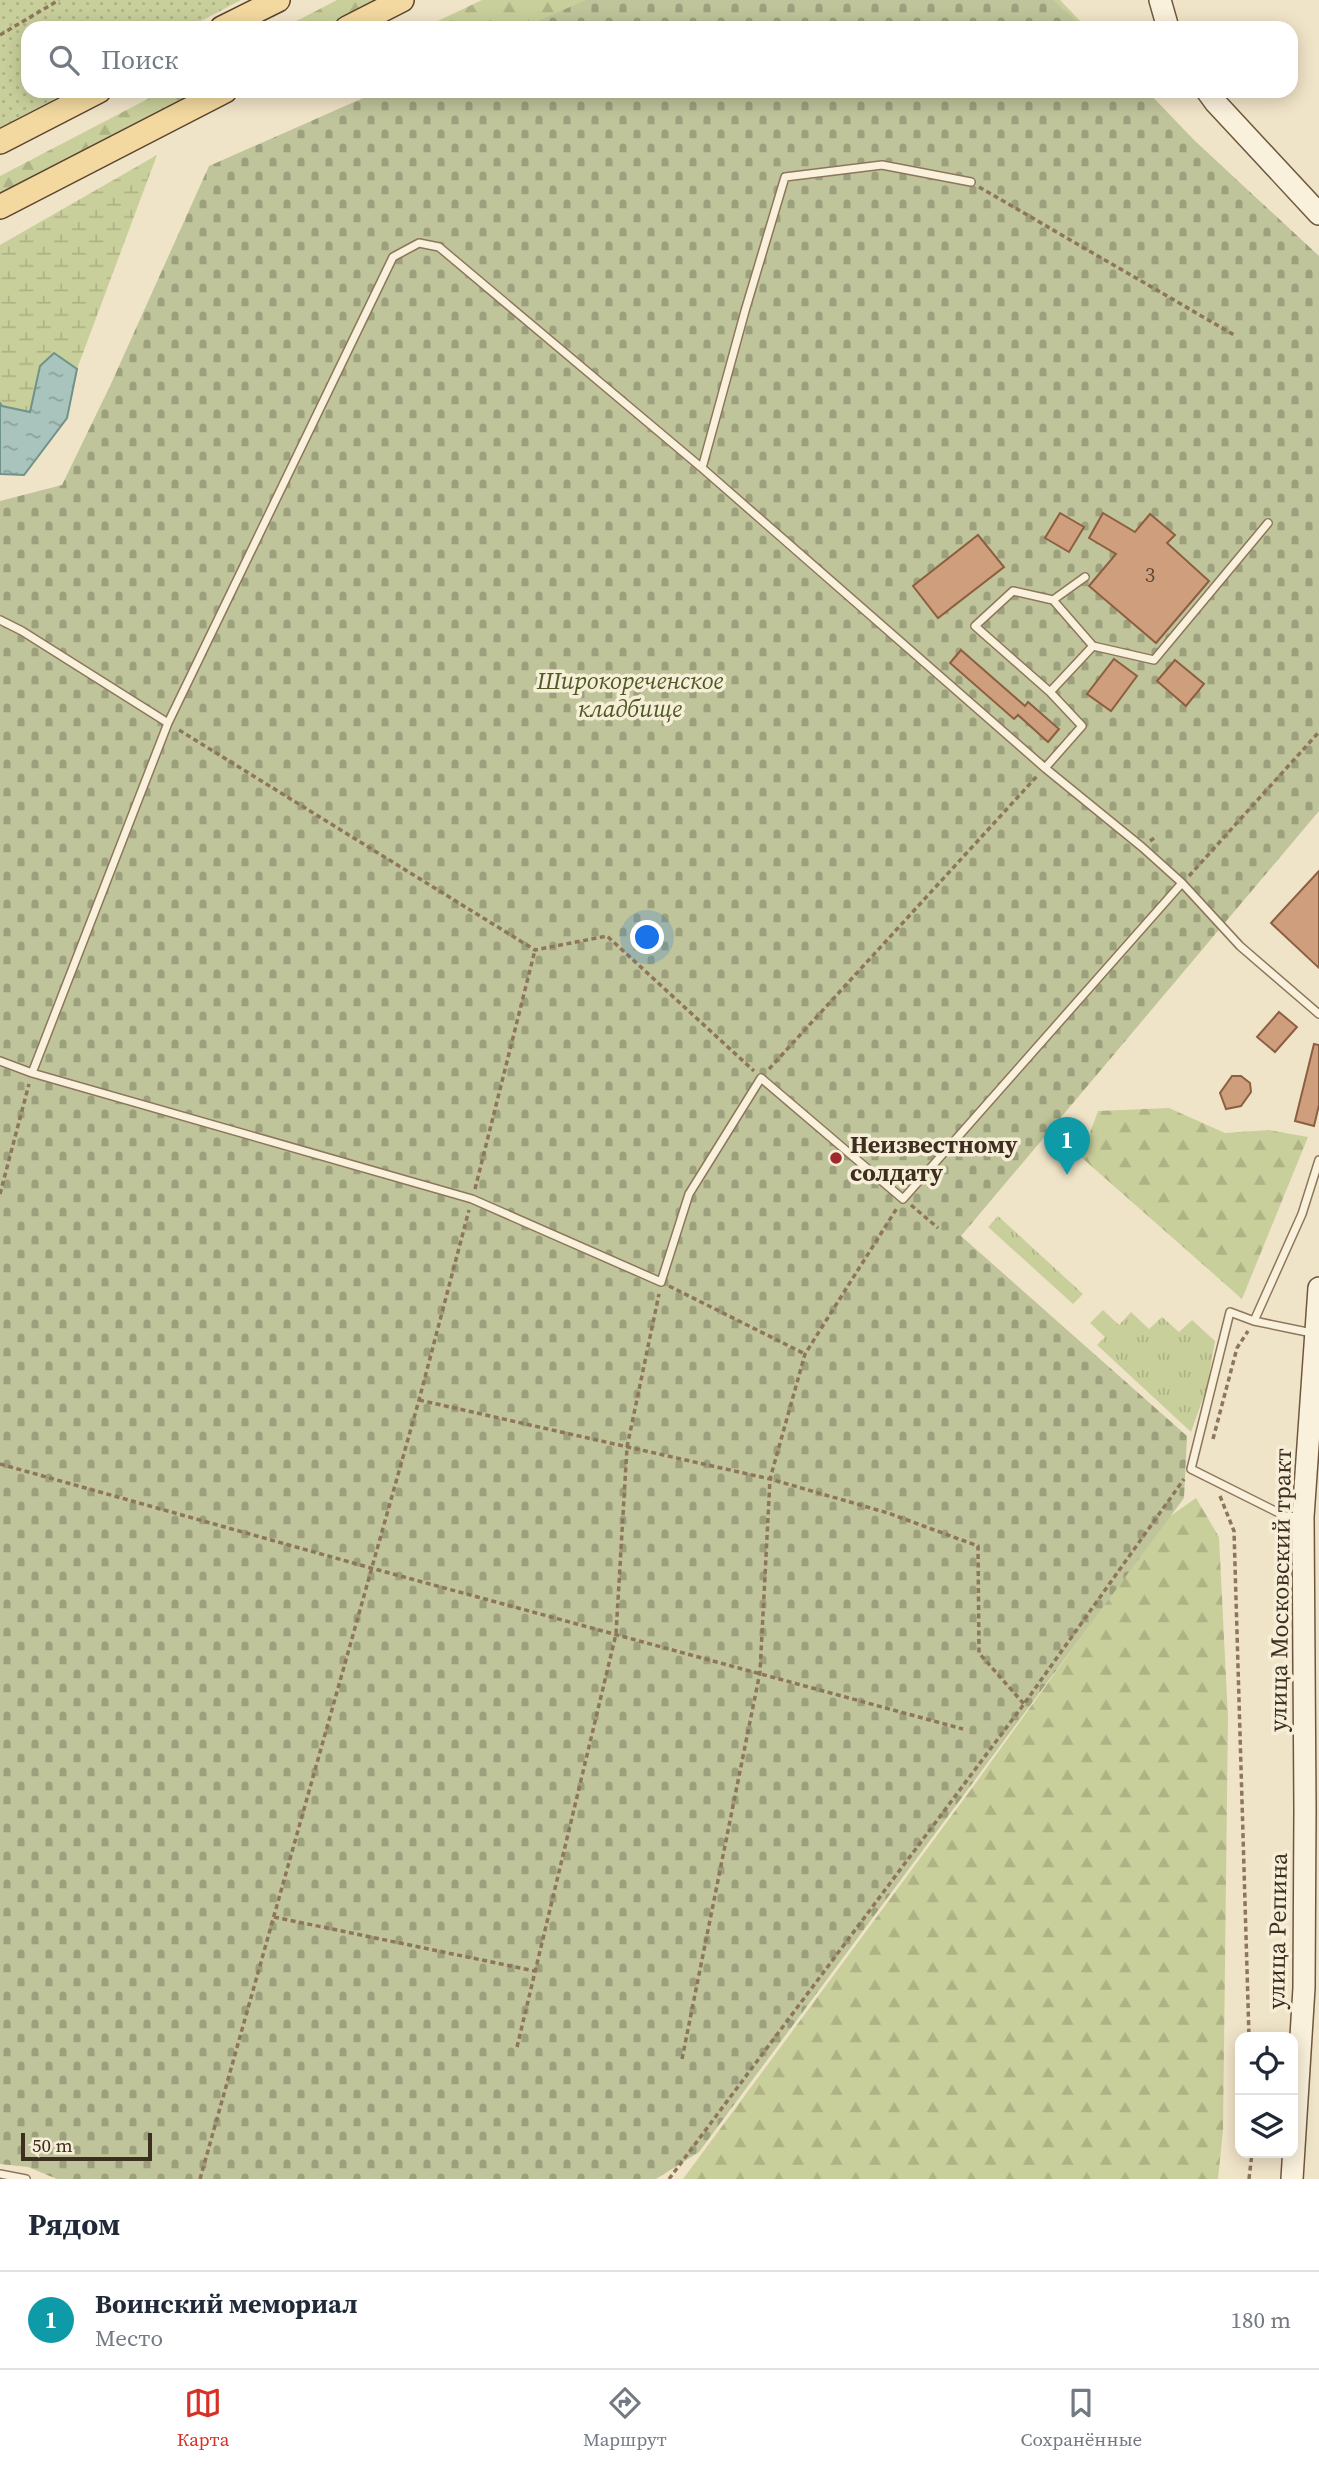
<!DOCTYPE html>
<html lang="ru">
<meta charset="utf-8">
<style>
body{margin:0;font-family:"Source Serif 4",serif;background:#f6f6f7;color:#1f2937}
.controls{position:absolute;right:21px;bottom:21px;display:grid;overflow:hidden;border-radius:14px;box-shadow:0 4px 18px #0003}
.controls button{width:63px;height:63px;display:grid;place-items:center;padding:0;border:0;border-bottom:2px solid #e0e1e3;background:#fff;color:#1f2937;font:35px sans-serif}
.scale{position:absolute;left:21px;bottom:18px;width:131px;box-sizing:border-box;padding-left:7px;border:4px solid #3d2e20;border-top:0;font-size:19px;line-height:24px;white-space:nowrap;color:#3d2e20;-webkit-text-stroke:5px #f7eed8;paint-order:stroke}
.you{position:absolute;left:648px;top:938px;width:24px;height:24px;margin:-18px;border:5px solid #fff;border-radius:50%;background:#1a73e8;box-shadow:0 0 0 10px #1a73e833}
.badge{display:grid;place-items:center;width:46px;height:46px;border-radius:50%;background:#d93025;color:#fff;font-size:23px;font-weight:700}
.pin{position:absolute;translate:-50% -58px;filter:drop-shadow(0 2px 4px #0008)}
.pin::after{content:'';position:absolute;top:37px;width:24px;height:21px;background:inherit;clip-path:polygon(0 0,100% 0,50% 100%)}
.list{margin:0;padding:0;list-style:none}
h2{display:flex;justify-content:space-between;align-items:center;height:91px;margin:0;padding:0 28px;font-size:30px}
h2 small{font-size:23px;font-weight:400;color:#747a83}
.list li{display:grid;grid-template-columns:46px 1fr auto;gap:21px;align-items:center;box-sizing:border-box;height:98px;padding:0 28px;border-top:2px solid #e0e1e3}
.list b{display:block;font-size:26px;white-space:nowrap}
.list p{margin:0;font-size:23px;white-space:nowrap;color:#747a83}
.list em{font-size:23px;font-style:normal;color:#747a83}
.icon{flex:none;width:38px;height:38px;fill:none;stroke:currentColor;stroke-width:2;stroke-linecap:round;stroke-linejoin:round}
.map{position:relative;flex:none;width:1319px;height:2179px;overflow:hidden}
.search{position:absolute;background:#fff;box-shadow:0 4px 18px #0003;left:21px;right:21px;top:21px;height:77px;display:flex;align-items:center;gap:18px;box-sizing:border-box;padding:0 24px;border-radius:21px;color:#747a83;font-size:26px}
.sheet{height:189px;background:#fff}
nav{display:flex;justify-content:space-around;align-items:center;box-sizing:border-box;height:98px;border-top:2px solid #e0e1e3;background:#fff;font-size:19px;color:#747a83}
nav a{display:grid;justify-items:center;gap:4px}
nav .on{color:#d93025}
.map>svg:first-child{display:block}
.grass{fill:url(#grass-tufts)}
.forest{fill:url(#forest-firs)}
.wetland{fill:url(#wetland-marsh)}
.cemetery{fill:url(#cemetery-stones)}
.park{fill:url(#park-dots)}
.water{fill:url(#water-ripples);stroke:#6f938a;stroke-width:2}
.building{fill:#cf9f7d;stroke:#8d5f41;stroke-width:2}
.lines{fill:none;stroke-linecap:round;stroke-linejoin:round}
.lane-casing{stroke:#8d765c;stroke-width:10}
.secondary-casing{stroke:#6f573f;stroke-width:24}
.primary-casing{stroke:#5b4430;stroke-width:26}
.path{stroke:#8d765c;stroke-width:3.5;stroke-dasharray:5 3.5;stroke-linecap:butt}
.lane{stroke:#faf1dc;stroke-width:7}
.secondary{stroke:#faf1dc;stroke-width:21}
.primary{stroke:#f3d9a0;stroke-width:23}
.poi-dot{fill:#9e2a2b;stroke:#f7eed8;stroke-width:2.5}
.labels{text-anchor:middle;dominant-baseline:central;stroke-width:7;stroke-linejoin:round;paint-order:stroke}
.number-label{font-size:21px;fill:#624a37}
.park-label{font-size:24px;font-style:italic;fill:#4d5a26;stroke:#f7eed8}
.poi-label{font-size:24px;font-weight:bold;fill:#3d2e20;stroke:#f7eed8;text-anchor:start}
.street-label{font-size:24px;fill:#3d2e20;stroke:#f7eed8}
</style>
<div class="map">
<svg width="1319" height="2179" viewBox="0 0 1319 2179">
<defs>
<pattern id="grass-tufts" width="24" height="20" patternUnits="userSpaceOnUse" patternTransform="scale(1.75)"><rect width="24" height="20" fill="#c9cf9b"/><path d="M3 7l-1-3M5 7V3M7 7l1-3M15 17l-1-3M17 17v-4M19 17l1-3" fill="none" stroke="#aeb285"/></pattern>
<pattern id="forest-firs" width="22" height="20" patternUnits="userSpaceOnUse" patternTransform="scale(1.75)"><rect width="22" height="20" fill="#c9cf9b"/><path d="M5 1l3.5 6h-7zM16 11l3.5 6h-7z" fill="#aeb285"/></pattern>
<pattern id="wetland-marsh" width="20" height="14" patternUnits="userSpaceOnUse" patternTransform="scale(1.75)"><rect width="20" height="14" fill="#c9cf9b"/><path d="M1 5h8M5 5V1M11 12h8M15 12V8" fill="none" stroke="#aeb285"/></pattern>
<pattern id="cemetery-stones" width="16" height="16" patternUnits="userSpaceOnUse" patternTransform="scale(1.75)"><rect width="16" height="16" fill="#bfc49a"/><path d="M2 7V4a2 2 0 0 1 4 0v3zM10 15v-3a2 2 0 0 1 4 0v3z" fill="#9ca07d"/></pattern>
<pattern id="park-dots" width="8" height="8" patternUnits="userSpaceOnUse" patternTransform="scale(1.75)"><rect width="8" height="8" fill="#c9cf9b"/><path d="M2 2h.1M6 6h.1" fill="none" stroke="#aeb285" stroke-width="1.8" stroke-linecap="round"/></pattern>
<pattern id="water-ripples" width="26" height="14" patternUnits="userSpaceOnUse" patternTransform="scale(1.75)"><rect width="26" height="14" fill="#a9c4bc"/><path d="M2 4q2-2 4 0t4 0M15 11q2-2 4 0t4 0" fill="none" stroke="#8ba098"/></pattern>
</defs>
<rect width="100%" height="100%" fill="#f0e4c8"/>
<path class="grass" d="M998 1216 1083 1294 1073 1304 988 1227Z
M1103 1310 1119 1325 1131 1312 1149 1329 1162 1317 1179 1332 1192 1320 1215 1341 1207 1387 1191 1432 1097 1345 1105 1337 1090 1323Z"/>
<path class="forest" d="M337 0H374L321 28H283Z
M482 0H1060L1087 28H423Z
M163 91H202L0 197V176Z
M1169 1108 1225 1133 1269 1130 1308 1137 1242 1299 1081 1157 1098 1111Z
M1196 1498 1219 1537 1228 1718 1223 2130 1218 2179H683L975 1784 1166 1519Z"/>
<path class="wetland" d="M157 155 77 369 54 353 40 366 30 412 2 406 0 403V245Z"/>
<path class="cemetery" d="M586 0H1053L1084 28H522Z
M379 91H1147L1194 140 1319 256V811L961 1236 1187 1436 1184 1498 699 2152 656 2179H57L28 2167 0 2164V501L62 485 110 386 209 166Z"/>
<path class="park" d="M0 0H241L188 28H28V91H69L0 128Z"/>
<path class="water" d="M54 353 77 369 67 418 24 475 0 474V403L2 406 30 412 40 366Z"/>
<path class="building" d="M1060 513 1084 527 1069 552 1045 538Z
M1103 513 1135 532 1150 514 1175 535 1167 543 1209 581 1156 643 1089 586 1116 554 1089 538Z
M978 535 1004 567 938 618 913 586Z
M961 650 1025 706 1028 702 1059 729 1048 742 1018 715 1014 719 950 663Z
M1114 659 1137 676 1111 711 1087 694Z
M1175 660 1204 684 1186 706 1157 681Z
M1319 871V968L1271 923Z
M1279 1012 1297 1027 1275 1052 1257 1037Z
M1314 1044 1319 1045V1105L1314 1126 1295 1121Z
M1232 1076H1241L1250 1083 1251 1092 1241 1106 1226 1109 1220 1093Z"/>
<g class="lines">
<defs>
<path id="lane" d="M702 468 745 311 785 177 882 165 971 182
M1053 600 1085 577
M0 620 22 631 168 723
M1050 692 1093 646 1154 660 1268 523
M1045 768 1082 726 1050 692 975 626 1013 591 1053 600 1093 646
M0 1061 32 1073 472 1199 661 1282 689 1194 761 1078 903 1199 1182 883
M32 1073 168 723 393 257 419 243 439 247 702 468 1045 768 1142 847 1182 883 1240 946 1319 1014
M1254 1321 1302 1214 1319 1160
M1302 1517 1285 1516 1191 1469 1230 1312 1254 1321 1312 1333
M0 2174 26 2179"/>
<path id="secondary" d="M1160 0 1168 28
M1207 91 1215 102 1319 214
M1292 2179 1304 1988 1305 1809 1303 1517 1319 1288"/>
<path id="primary" d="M222 28 278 0
M347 28 402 0
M0 142 99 91
M0 207 225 91"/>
</defs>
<use href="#lane" class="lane-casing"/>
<use href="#secondary" class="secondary-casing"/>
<use href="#primary" class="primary-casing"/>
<path class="path" d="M0 35 59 0
M979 187 1236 336
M179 730 535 950 607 936 754 1071
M1150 841 1157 836
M1189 876 1319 732
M769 1069 1038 775
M475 1189 535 950
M0 1194 29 1084
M911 1205 938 1228
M669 1286 805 1354
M419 1400 770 1479 888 1513 978 1546 979 1653 1024 1704
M1213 1439 1237 1348 1248 1331
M0 1464 371 1568 963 1729
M1220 1496 1234 1531 1249 2037
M274 1917 535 1971
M517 2047 616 1634 627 1447 659 1294
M682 2059 760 1672 770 1479 805 1354 897 1208
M200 2179 419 1400 469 1210
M669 2179 1024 1704 1184 1479
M1249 2179 1252 2153"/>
<use href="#lane" class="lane"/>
<use href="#secondary" class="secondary"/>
<use href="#primary" class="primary"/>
</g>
<circle class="poi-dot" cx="836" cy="1158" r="7"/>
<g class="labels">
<g class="number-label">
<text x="1150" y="574">3</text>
</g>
<g class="park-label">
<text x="630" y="680">Широкореченское<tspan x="630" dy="28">кладбище</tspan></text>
</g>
<g class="poi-label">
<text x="850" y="1144">Неизвестному<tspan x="850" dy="28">солдату</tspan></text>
</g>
<g class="street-label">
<text transform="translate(1280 1590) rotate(-89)">улица Московский тракт</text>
<text transform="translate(1277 1931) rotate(-89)">улица Репина</text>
</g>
</g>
</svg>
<div class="controls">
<button><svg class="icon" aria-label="locate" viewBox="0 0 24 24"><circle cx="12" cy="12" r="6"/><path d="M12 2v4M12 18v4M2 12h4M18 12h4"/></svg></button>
<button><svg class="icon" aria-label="layers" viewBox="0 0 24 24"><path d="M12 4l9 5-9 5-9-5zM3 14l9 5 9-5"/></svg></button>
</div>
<div class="scale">50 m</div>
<div class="you"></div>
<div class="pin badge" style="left:1067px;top:1175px;background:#0f9aa8">1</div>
<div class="search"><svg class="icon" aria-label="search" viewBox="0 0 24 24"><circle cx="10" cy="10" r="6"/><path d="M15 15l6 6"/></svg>Поиск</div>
</div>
<section class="sheet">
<h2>Рядом<small></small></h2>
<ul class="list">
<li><span class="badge" style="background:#0f9aa8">1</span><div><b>Воинский мемориал</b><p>Место</p></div><em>180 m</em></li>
</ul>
</section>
<nav>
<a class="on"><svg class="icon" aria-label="map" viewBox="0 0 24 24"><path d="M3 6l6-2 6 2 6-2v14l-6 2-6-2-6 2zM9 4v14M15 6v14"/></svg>Карта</a>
<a><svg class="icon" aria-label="directions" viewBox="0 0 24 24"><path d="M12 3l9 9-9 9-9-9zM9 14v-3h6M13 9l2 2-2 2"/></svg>Маршрут</a>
<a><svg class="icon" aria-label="saved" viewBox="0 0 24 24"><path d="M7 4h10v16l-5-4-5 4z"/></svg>Сохранённые</a>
</nav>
